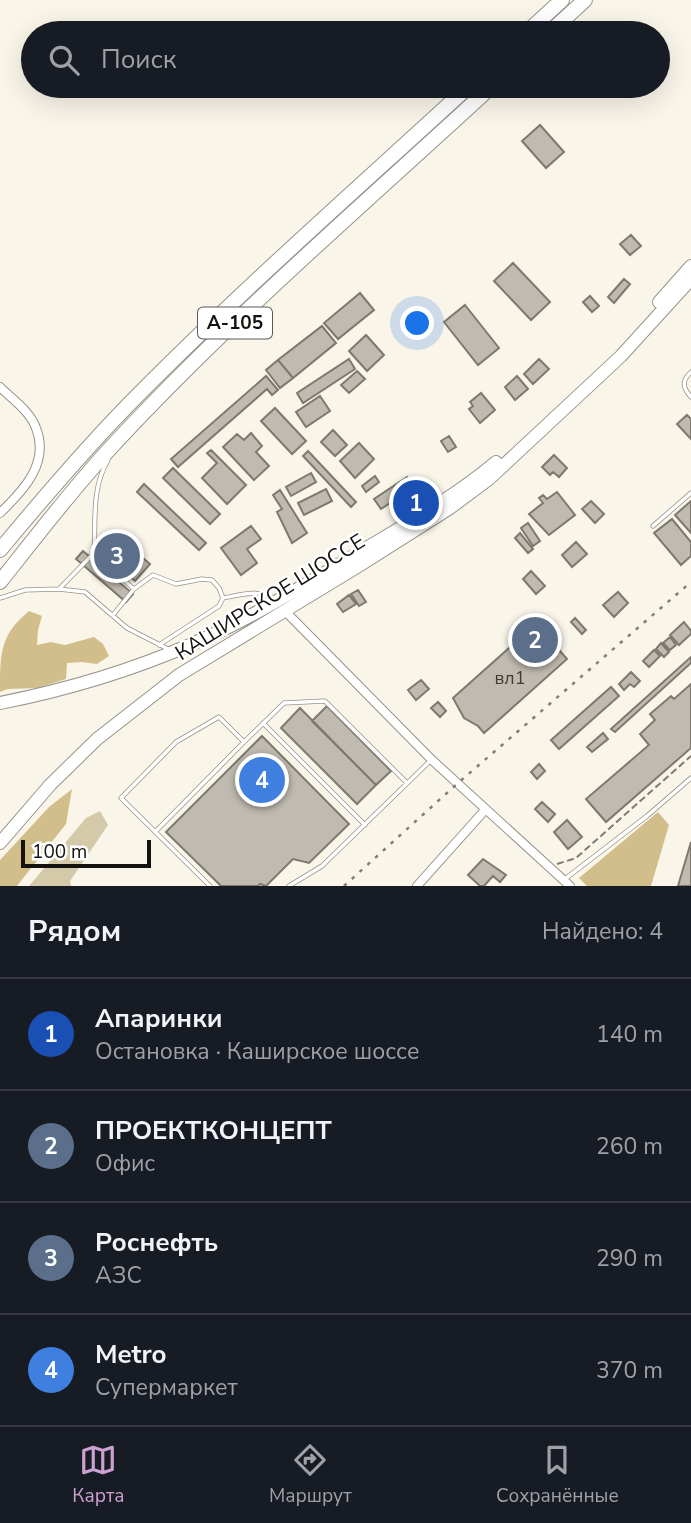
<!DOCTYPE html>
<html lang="ru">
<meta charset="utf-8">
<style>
body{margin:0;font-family:"Nunito Sans",sans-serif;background:#20242c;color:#f1f3f6}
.scale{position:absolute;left:21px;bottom:18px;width:130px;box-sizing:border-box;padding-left:7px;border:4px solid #14120e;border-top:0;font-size:19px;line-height:24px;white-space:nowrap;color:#14120e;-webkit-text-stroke:5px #fff;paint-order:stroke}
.you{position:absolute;left:418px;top:324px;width:24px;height:24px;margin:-18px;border:5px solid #fff;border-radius:50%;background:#1a73e8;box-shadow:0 0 0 10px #1a73e833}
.badge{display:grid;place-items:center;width:46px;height:46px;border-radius:50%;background:#cca1d1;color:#fff;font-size:23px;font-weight:700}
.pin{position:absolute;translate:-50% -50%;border:4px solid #fff;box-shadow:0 2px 7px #0006}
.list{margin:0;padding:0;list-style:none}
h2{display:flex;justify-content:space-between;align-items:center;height:91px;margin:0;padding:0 28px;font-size:30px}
h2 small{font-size:23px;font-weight:400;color:#9ea1a6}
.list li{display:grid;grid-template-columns:46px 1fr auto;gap:21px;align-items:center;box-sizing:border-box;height:112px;padding:0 28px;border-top:2px solid #363941}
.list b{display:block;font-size:26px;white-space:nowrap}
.list p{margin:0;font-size:23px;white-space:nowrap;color:#9ea1a6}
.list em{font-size:23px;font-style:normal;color:#9ea1a6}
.icon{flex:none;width:38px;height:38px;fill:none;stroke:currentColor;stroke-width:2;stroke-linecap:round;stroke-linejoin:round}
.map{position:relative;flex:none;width:691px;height:886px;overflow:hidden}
.search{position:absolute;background:#171b24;box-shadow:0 7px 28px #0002;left:21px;right:21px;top:21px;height:77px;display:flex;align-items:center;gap:18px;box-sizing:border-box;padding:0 24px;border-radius:38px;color:#9ea1a6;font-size:26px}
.sheet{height:539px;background:#171b24}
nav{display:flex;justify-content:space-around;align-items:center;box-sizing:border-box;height:98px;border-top:2px solid #363941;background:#171b24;font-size:19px;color:#9ea1a6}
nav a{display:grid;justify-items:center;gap:4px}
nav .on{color:#cca1d1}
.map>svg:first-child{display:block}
.green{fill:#d4c9a9}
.forest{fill:#d1be8a}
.building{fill:#c0bbb0;stroke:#7d796f;stroke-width:2}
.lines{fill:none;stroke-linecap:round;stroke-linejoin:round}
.lane-casing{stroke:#979388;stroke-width:5}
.street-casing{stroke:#979388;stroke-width:10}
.primary-casing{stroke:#979388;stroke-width:14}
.highway-casing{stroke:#979388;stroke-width:16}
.path{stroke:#7f7b74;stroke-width:2;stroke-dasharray:7 3.5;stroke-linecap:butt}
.lane{stroke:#fff;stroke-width:3.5}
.street{stroke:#fff;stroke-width:8}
.primary{stroke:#fff;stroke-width:12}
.highway{stroke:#fff;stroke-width:14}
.rail{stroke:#827e77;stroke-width:2.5;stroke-dasharray:3.5 7;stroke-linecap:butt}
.labels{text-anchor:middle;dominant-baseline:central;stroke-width:5;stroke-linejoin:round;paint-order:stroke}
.number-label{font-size:18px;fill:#3f3c36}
.shield{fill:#fff;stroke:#5a5956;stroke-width:2}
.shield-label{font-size:19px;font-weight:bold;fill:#14120e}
.street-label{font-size:21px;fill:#14120e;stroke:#fff}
</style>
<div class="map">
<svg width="691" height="886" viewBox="0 0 691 886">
<rect width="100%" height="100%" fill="#faf5e9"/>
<path class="green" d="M100 811 108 825 70 881 71 886H29L86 818Z"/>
<path class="forest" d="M29 611 42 616 38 630 37 645 51 642 65 645 94 637 103 644 109 656 97 664 82 662 67 663 66 679 38 688 8 689 0 692C0 653 0 635 29 611Z
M72 789 66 824 17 886H0V860L49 807Z
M658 812 669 825 651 886H587L579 878Z"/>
<path class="building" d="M540 125 564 152 546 168 522 141Z
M631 235 641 246 630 255 620 244Z
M513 263 550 302 531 320 494 281Z
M624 279 630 284 614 303 608 297Z
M360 293 374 310 338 339 324 323Z
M590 296 599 306 592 312 583 302Z
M465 305 499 348 478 365 444 322Z
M322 326 336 343 293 378 278 360Z
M366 335 384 355 367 371 349 351Z
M349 359 355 369 303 403 297 393Z
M539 359 549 369 533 384 524 374Z
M278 360 293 378 280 388 266 370Z
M357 371 365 379 349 393 341 385Z
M266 376 278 390 272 395 267 389 178 467 171 459Z
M517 376 528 389 515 400 505 387Z
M481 393 495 410 480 423 469 409 473 406 470 402Z
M320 396 330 411 306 427 296 412Z
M275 408 306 441 292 454 261 421Z
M687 415 691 419V439L677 424Z
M333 430 347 445 335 456 321 442Z
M251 433 262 446 256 452 269 466 254 480 223 447 237 434 244 440Z
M449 436 456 447 448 452 441 441Z
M359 443 374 459 355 478 340 461Z
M211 450 246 485 227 504 202 478 217 463 207 453Z
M308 451 356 502 351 507 303 456Z
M554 455 567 468 559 477 553 472 550 475 542 467Z
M173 468 220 514 210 524 163 478Z
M311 473 316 482 291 496 286 487Z
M375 476 379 482 366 492 362 486Z
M407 477 414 487 381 509 374 499Z
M144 484 206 543 199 550 137 492Z
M326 489 332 501 304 515 298 503Z
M280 490 307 533 292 543 277 512 282 509 273 495Z
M557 492 575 515 549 535 529 514 543 503 539 498 543 495 547 499Z
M591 501 604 514 595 523 582 509Z
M691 501V533L675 515Z
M672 519 691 542V556L681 565 654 533Z
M528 523 540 541 533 546 521 528Z
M251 526 261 539 247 549 257 563 241 575 221 548Z
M520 533 533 549 528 553 515 538Z
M122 540 150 564 135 581 107 557Z
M576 542 587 554 572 567 562 555Z
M83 551 133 594 126 602 76 559Z
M531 571 545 586 536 594 523 579Z
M358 590 366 602 359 606 351 594Z
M618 592 628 603 614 617 603 605Z
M349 595 356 604 343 612 337 604Z
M575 618 586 630 582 634 571 622Z
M684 622 691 631V634L679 645 670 635Z
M536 624 567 659 484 733 478 726 464 718 453 698Z
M670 637 676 645 670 650 663 643Z
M661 643 669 652 664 657 656 649Z
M654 650 660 656 649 667 643 661Z
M691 657V663L615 732 611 729Z
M631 672 640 681 634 687 630 684 624 690 619 684Z
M421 680 429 689 416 700 408 690Z
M691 684V748L606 822 586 799 649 745 640 734 655 720 650 714 671 696 674 699Z
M611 687 619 696 559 749 551 740Z
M438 702 446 711 440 717 431 708Z
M327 706 391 771 376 785 312 721Z
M300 708 376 785 357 804 281 728Z
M603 733 608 739 592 752 587 747Z
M262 736 349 824 309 863 293 859 266 886 260 884 258 886H221L166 832Z
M539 764 545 771 537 779 531 772Z
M542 802 555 814 548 822 535 809Z
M567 820 582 837 568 849 554 832Z
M691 842V886H678Z
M483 859 506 875 500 882 493 876 484 886H480L468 875Z"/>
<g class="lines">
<defs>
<path id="lane" d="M691 372C681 381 683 388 691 397
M653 526 691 493
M94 553 134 589
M59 589 94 553C96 521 91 489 108 460
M0 598 25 590 59 589 85 592 127 628 170 650
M223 598C242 595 257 588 274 600
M113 615 134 589 153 575 176 584 202 579 212 580 219 588 223 598 219 606 159 645
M263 723 365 825
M155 832 244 742
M565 879 647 816 691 778
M210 886 121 798 176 742 219 717 244 742 284 703 325 701 407 783
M289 886 322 866 430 761"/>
<path id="street" d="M0 387C12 399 30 411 36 428 50 463 23 491 0 513
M284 610 432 760 570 886
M417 886 485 810"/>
<path id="primary" d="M659 302 691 266
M0 703C66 690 130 671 192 644 249 620 302 586 355 555 403 526 453 498 496 462
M0 843 50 785 97 739 179 675 360 565 450 508 489 479 621 356 691 279"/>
<path id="highway" d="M526 33 562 0
M549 33 585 0
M0 550C44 497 89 444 138 395 244 288 358 188 469 86
M0 582C34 539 67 496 104 455 224 324 362 206 492 86"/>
</defs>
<use href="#lane" class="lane-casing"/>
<use href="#street" class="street-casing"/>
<use href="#primary" class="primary-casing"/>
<use href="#highway" class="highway-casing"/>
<path class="path" d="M557 864 576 858 691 756"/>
<use href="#lane" class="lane"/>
<use href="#street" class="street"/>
<use href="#primary" class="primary"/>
<use href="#highway" class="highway"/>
<path class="rail" d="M344 886 458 783 691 582"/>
</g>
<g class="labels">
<g class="number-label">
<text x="510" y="678">вл1</text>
</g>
<rect class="shield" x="198" y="307.5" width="74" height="31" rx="5"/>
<g class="shield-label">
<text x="235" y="323">А-105</text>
</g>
<g class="street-label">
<text transform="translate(270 597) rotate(-32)">КАШИРСКОЕ ШОССЕ</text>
</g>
</g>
</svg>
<div class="scale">100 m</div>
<div class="you"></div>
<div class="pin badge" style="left:416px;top:503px;background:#1a4fb4">1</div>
<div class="pin badge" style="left:535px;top:640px;background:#5c6f8a">2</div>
<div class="pin badge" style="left:117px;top:556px;background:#5c6f8a">3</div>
<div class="pin badge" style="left:262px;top:780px;background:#3f7fe0">4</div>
<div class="search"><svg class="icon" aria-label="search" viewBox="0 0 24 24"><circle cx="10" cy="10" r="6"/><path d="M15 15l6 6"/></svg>Поиск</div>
</div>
<section class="sheet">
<h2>Рядом<small>Найдено: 4</small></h2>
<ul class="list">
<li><span class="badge" style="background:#1a4fb4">1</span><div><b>Апаринки</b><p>Остановка · Каширское шоссе</p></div><em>140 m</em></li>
<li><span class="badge" style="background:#5c6f8a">2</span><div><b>ПРОЕКТКОНЦЕПТ</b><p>Офис</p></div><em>260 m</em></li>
<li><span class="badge" style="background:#5c6f8a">3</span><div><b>Роснефть</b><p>АЗС</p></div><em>290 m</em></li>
<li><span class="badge" style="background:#3f7fe0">4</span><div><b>Metro</b><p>Супермаркет</p></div><em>370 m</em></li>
</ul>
</section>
<nav>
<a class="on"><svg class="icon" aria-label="map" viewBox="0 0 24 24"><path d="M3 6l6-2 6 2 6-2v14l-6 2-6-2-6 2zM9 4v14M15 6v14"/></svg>Карта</a>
<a><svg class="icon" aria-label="directions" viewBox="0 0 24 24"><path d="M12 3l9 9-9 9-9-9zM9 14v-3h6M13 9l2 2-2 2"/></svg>Маршрут</a>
<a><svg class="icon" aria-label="saved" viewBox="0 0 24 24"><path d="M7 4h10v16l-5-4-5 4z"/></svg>Сохранённые</a>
</nav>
